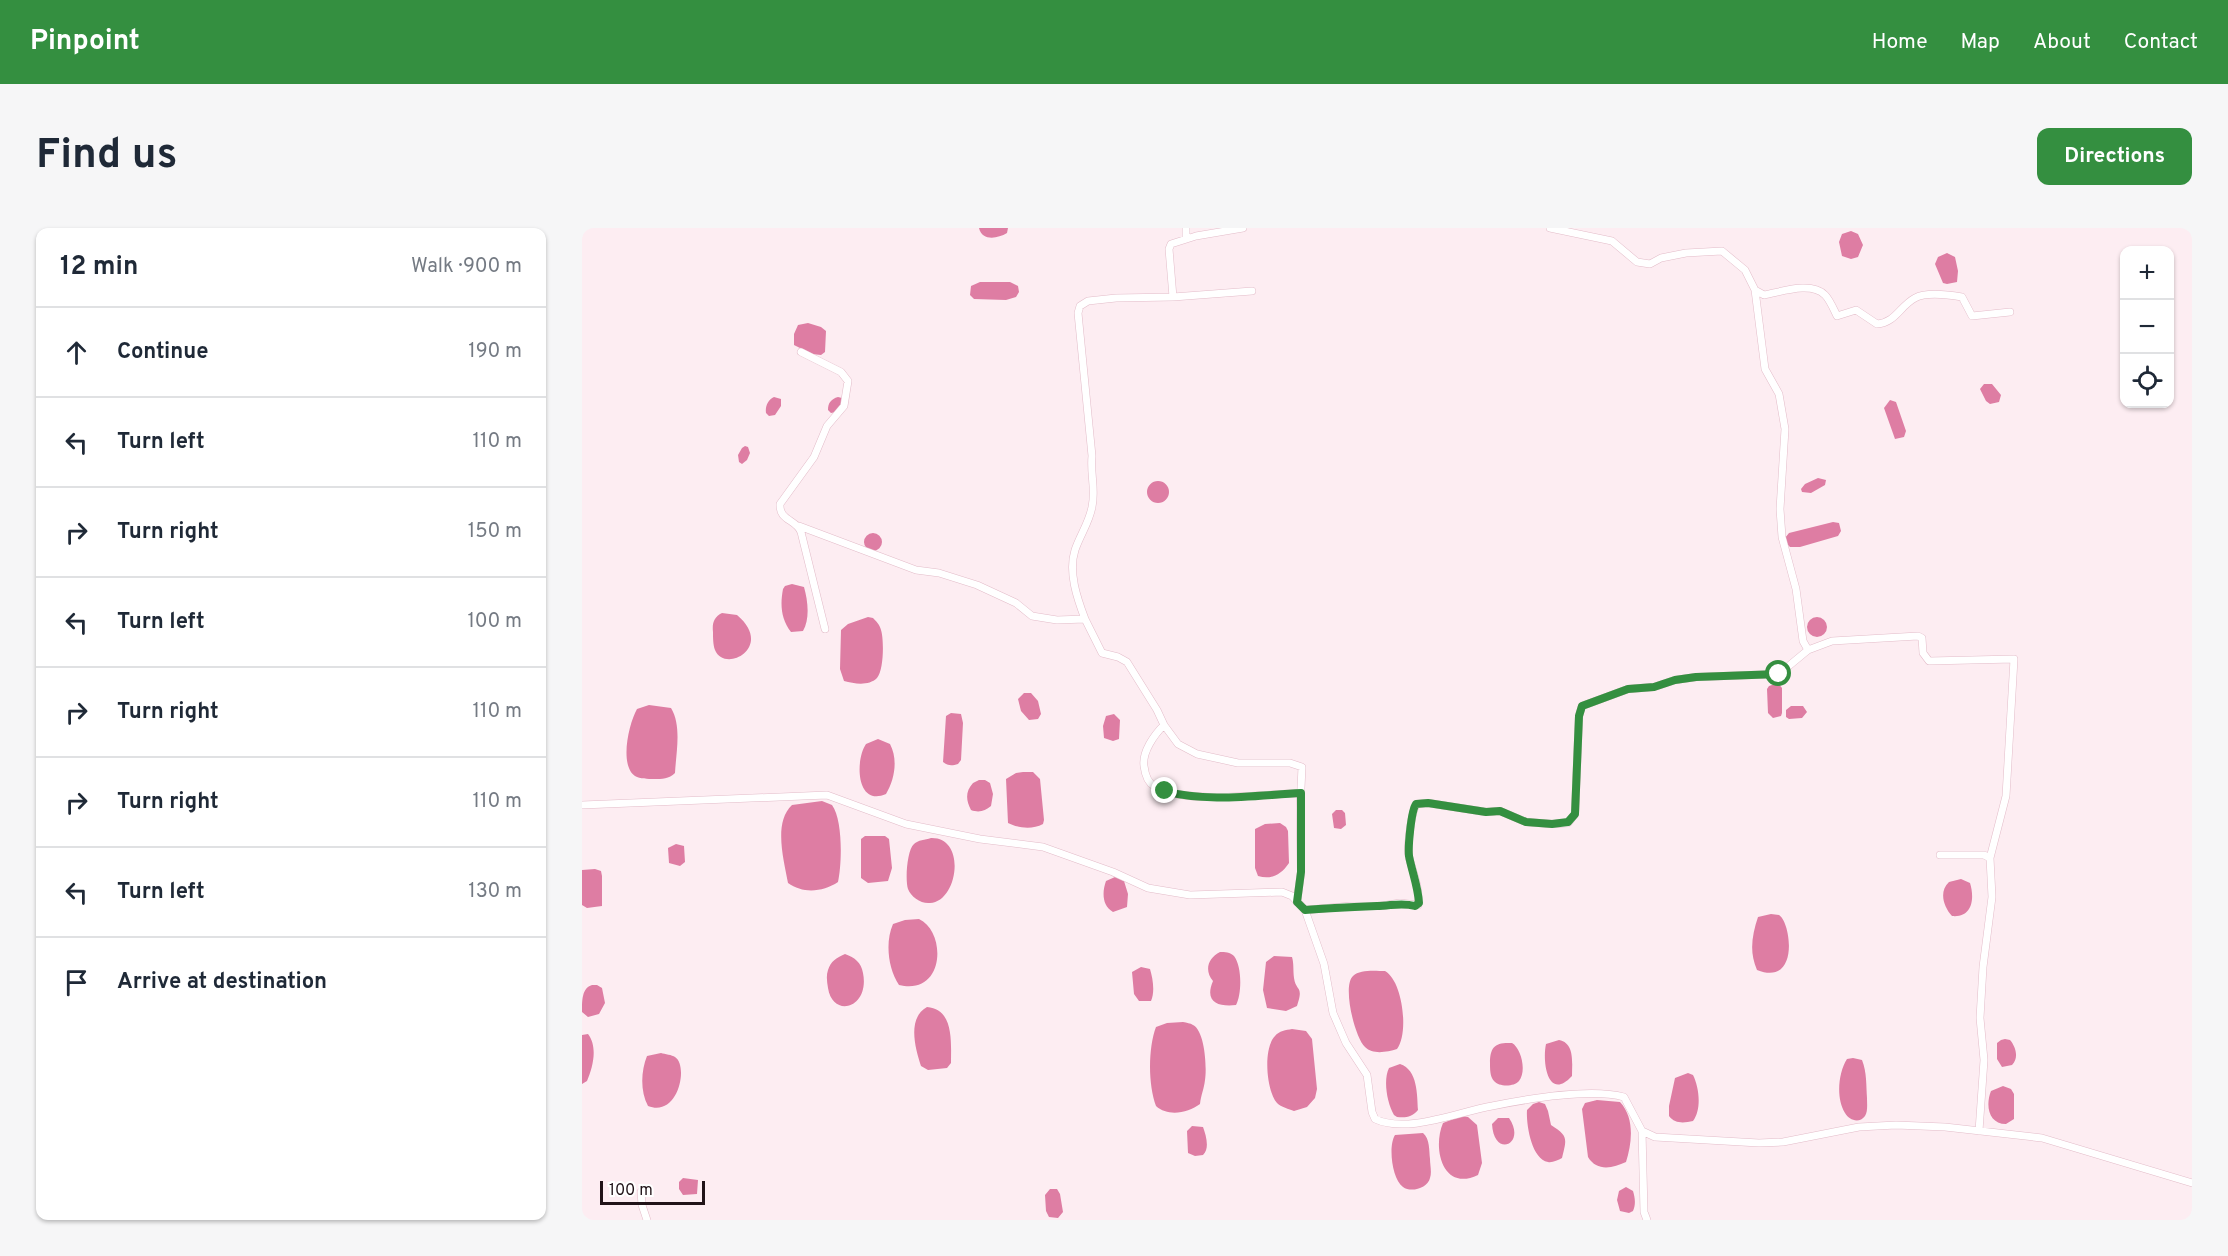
<!DOCTYPE html>
<meta charset="utf-8">
<style>
body{margin:0;font-family:Overpass,sans-serif;background:#f6f6f7;color:#1f2937}
.controls{position:absolute;right:18px;top:18px;display:grid;overflow:hidden;border-radius:12px;box-shadow:0 2px 4px #0004}
.controls button{width:54px;height:54px;display:grid;place-items:center;padding:0;border:0;border-bottom:2px solid #e0e1e3;background:#fff;color:#1f2937;font:30px sans-serif}
.scale{position:absolute;left:18px;bottom:15px;width:105px;box-sizing:border-box;padding-left:6px;border:3px solid #211318;border-top:0;font-size:16px;line-height:21px;white-space:nowrap;color:#211318;-webkit-text-stroke:4px #fff;paint-order:stroke}
.stop{position:absolute;width:18px;height:18px;margin:-14px;border:4px solid #348f40;border-radius:50%;background:#fff}
.stop.end{background:#348f40;border-color:#fff;box-shadow:0 2px 6px #0008}
.list{margin:0;padding:0;list-style:none}
h2{display:flex;justify-content:space-between;align-items:center;height:78px;margin:0;padding:0 24px;font-size:26px}
h2 small{font-size:20px;font-weight:400;color:#747a83}
.list li{display:grid;grid-template-columns:39px 1fr auto;gap:18px;align-items:center;box-sizing:border-box;height:90px;padding:0 24px;border-top:2px solid #e0e1e3}
.list b{display:block;font-size:22px;white-space:nowrap}
.list em{font-size:20px;font-style:normal;color:#747a83}
.icon{flex:none;width:33px;height:33px;fill:none;stroke:currentColor;stroke-width:2;stroke-linecap:round;stroke-linejoin:round}
.map{position:relative;flex:none;width:1610px;height:992px;overflow:hidden;border-radius:12px}
header{display:flex;align-items:center;gap:36px;box-sizing:border-box;height:84px;padding:0 30px;background:#348f40;color:#fff}
header strong{font-size:28px}
nav{display:flex;gap:33px;margin-inline-start:auto;font-size:21px}
.intro{display:flex;align-items:center;justify-content:space-between;box-sizing:border-box;height:144px;padding:0 36px}
h1{margin:0;font-size:42px}
.button{padding:15px 27px;border-radius:12px;background:#348f40;color:#fff;font-size:21px;font-weight:700}
main{display:flex;gap:36px;padding:0 36px}
aside{flex:1;background:#fff;border-radius:12px;box-shadow:0 2px 4px #0004}
.map>svg:first-child{display:block}
.water{fill:#de7da3}
.lines{fill:none;stroke-linecap:round;stroke-linejoin:round}
.minor-casing{stroke:#e3bcc9;stroke-width:8}
.minor{stroke:#fff;stroke-width:7}
.route{stroke:#348f40;stroke-width:8}
</style>
<header>
<strong>Pinpoint</strong>
<nav><a>Home</a><a>Map</a><a>About</a><a>Contact</a></nav>
</header>
<div class="intro"><h1>Find us</h1><a class="button">Directions</a></div>
<main>
<aside>
<h2>12 min<small>Walk · 900 m</small></h2>
<ul class="list">
<li><svg class="icon" aria-label="ahead" viewBox="0 0 24 24"><path d="M12 20V5M6 11l6-6 6 6"/></svg><div><b>Continue</b></div><em>190 m</em></li>
<li><svg class="icon" aria-label="left" viewBox="0 0 24 24"><path d="M17 20v-9H6M10 6l-5 5 5 5"/></svg><div><b>Turn left</b></div><em>110 m</em></li>
<li><svg class="icon" aria-label="right" viewBox="0 0 24 24"><path d="M7 20v-9h11M14 6l5 5-5 5"/></svg><div><b>Turn right</b></div><em>150 m</em></li>
<li><svg class="icon" aria-label="left" viewBox="0 0 24 24"><path d="M17 20v-9H6M10 6l-5 5 5 5"/></svg><div><b>Turn left</b></div><em>100 m</em></li>
<li><svg class="icon" aria-label="right" viewBox="0 0 24 24"><path d="M7 20v-9h11M14 6l5 5-5 5"/></svg><div><b>Turn right</b></div><em>110 m</em></li>
<li><svg class="icon" aria-label="right" viewBox="0 0 24 24"><path d="M7 20v-9h11M14 6l5 5-5 5"/></svg><div><b>Turn right</b></div><em>110 m</em></li>
<li><svg class="icon" aria-label="left" viewBox="0 0 24 24"><path d="M17 20v-9H6M10 6l-5 5 5 5"/></svg><div><b>Turn left</b></div><em>130 m</em></li>
<li><svg class="icon" aria-label="arrive" viewBox="0 0 24 24"><path d="M6 21V4h12l-3 4 3 4H6"/></svg><div><b>Arrive at destination</b></div></li>
</ul>
</aside>
<div class="map">
<svg width="1610" height="992" viewBox="0 0 1610 992">
<rect width="100%" height="100%" fill="#fdedf2"/>
<path class="water" d="M397 0H426L425 5C415 11 400 13 397 0Z
M1269 3 1276 6 1281 17 1276 29 1269 31 1260 28 1257 14 1260 6Z
M1365 25 1373 29 1376 43 1375 54 1365 56 1361 55 1353 36 1356 29Z
M398 54H428L436 58 437 64 434 69 424 72 392 71 388 67 389 58Z
M226 95 239 99 244 103 243 124 239 127 230 126 212 117V106L216 97Z
M1402 156H1410L1419 167 1417 174 1408 176 1404 173 1398 161Z
M192 169 199 171V178L193 187 187 188 184 185C183 178 186 172 192 169Z
M256 169 260 170 261 175 254 184 249 185 246 182C246 175 249 171 256 169Z
M1308 172 1314 174 1324 203 1322 209 1313 211 1302 180Z
M163 218 166 219 168 225 165 232 160 236 157 234 156 227 160 220Z
M1236 250 1244 252 1243 257 1229 265 1220 264 1219 261 1223 256Z
M565 264a11 11 0 1 1 22 0a11 11 0 1 1-22 0Z
M1251 294 1257 295 1259 303 1256 308 1218 319H1208L1204 315 1203 310 1207 305Z
M282 314a9 9 0 1 1 18 0a9 9 0 1 1-18 0Z
M210 356 222 359C226 373 228 391 221 403L209 404C199 391 198 377 201 361L203 358Z
M140 385 155 387C193 419 143 446 133 422 131 417 131 409 131 404 130 395 132 389 140 385Z
M286 389 291 390C294 393 298 397 299 402 302 411 302 442 295 450 287 458 273 456 262 453L258 441 259 402 266 396Z
M1225 399a10 10 0 1 1 20 0a10 10 0 1 1-20 0Z
M1196 455 1200 460V485L1199 488 1191 490 1186 485 1185 461 1187 458Z
M442 465H449L456 473 459 486 456 491 447 492 439 483 436 471Z
M67 477 89 480C100 498 94 525 93 545 87 551 80 551 72 551 66 551 58 551 53 548 37 537 47 495 55 481Z
M1209 478H1221L1225 484 1220 490 1207 491 1204 489V482Z
M369 485 379 486 381 495 379 532 376 536C370 538 366 538 361 534L364 488Z
M532 486 538 492 537 511 531 513 522 510 521 498 524 488Z
M296 511 308 516C316 531 313 551 304 566 274 579 273 532 284 516Z
M441 544H451L458 551 462 592 461 596C450 602 436 600 426 595L424 551 434 545Z
M397 552H403L408 555 411 566 409 578C403 583 397 585 389 582 384 572 383 564 391 555Z
M240 573 250 577C261 592 260 636 256 654 241 664 221 666 206 655 202 632 191 595 210 577Z
M754 582H760L763 585 764 597 759 601 752 600 750 586Z
M698 595 704 599 706 603 707 635C699 647 689 652 676 648L673 640V601L683 596Z
M283 608H303L307 611 310 640 306 653 286 655 279 650V611Z
M349 610C385 609 376 674 348 675 339 676 329 669 326 661 323 652 325 622 332 616 336 612 343 612 349 610Z
M94 616 102 618 103 634 98 638 87 635 86 620Z
M13 641 19 643 20 648V678L5 680 0 677V642Z
M533 649 542 653 546 666 545 679 531 684C520 678 520 664 524 653Z
M1379 651 1388 655C1393 671 1390 690 1370 688 1361 678 1357 663 1367 654Z
M1189 686 1197 687C1209 694 1218 759 1175 742 1167 724 1170 707 1176 689Z
M337 691C365 704 363 768 317 757 306 741 303 714 311 696L323 692Z
M638 724C643 724 648 724 652 728 660 738 660 766 654 777 636 779 622 774 631 753 622 742 626 730 638 724Z
M263 726C273 730 279 734 281 745 288 780 251 791 246 760 245 754 244 748 246 742 249 733 254 730 263 726Z
M692 728 710 729C712 736 711 742 712 750 714 764 722 757 715 778L704 783 685 780 681 762 684 734Z
M559 739 568 741C571 751 573 764 569 773H557L552 766 550 744Z
M803 743C821 753 827 806 815 821 805 824 791 827 783 819 773 810 760 758 771 748 778 741 794 743 803 743Z
M10 757H15L20 760 23 775 17 786 6 789 0 784C0 772 0 760 10 757Z
M345 779C372 781 369 814 369 835L365 840 346 842 339 838C333 820 325 790 345 779Z
M601 794C605 795 608 795 611 797 623 803 625 840 623 852 622 861 619 867 618 876 606 885 586 889 574 878 566 857 566 820 574 799L585 795Z
M710 801 724 803 730 811 735 861 733 870 725 879 712 883C707 881 699 879 695 875 684 862 681 820 693 808 697 803 704 802 710 801Z
M6 806C16 819 11 839 5 853L0 856V807Z
M1423 811 1428 812C1434 819 1437 830 1430 837L1420 839 1415 831V815L1419 812Z
M977 812C993 815 990 835 990 848 966 874 960 834 964 816Z
M930 815C939 820 945 843 937 853 932 859 917 859 912 853 908 849 908 841 908 835 908 819 913 814 930 815Z
M79 825C83 826 90 827 93 829 107 838 96 890 66 878 58 863 59 843 65 828Z
M1271 830 1280 832C1285 845 1284 857 1285 870 1285 875 1286 884 1283 888 1277 896 1267 892 1263 885 1254 871 1256 845 1265 831Z
M818 836C836 842 835 867 836 882 830 889 824 890 815 889L812 887C805 875 801 852 807 840Z
M1106 845 1111 847C1117 859 1120 881 1111 893 1102 895 1093 896 1087 888V878L1093 850Z
M1421 858 1429 861 1432 866V891L1424 896C1407 896 1403 878 1409 863Z
M1015 872 1038 874C1053 890 1050 915 1044 934 1031 940 1015 944 1006 929L1000 881 1003 875Z
M957 874 963 876 966 883 969 897C986 908 985 910 980 930 976 932 970 935 966 934 949 931 944 895 945 882L951 876Z
M879 888 886 889 895 897 900 935 896 947C861 964 850 921 861 895Z
M916 890H927C945 916 912 931 910 896Z
M610 898 621 899C624 907 628 921 621 927L613 928 606 925 605 903Z
M841 905C848 911 847 922 848 931 848 937 850 944 848 950 846 960 829 965 821 959 810 951 806 918 813 907Z
M101 950 116 952 115 966 101 967 97 961V954Z
M1044 959 1051 963C1053 970 1054 976 1051 983L1047 985 1038 983 1035 972 1037 963Z
M468 961H475L478 966 481 984 476 990 467 989 464 983 463 967Z"/>
<g class="lines">
<defs>
<path id="minor" d="M604 0V10
M968 0 1030 13 1055 34 1068 36 1079 30 1104 25 1140 23 1163 42 1173 62 1183 141 1197 166 1203 201 1198 281 1200 309 1214 361 1221 413 1226 422
M1173 62 1182 67C1199 64 1229 53 1243 67 1248 72 1252 82 1255 88L1274 82 1295 96C1313 95 1318 78 1333 70 1344 64 1368 67 1380 69L1390 88 1428 84
M591 69 587 21 589 16 614 8 661 0
M219 124 259 144 266 153 262 178 245 198 232 229 198 276C197 293 214 291 219 304L243 401
M217 298 334 342 357 345 395 357 434 375 450 388 475 392 503 391 520 425 536 429 545 434 575 482 582 497 596 516 615 526 656 535H708L720 539 718 580 719 644 715 674
M503 391C495 370 486 344 493 322 498 307 507 295 510 279 514 261 508 246 510 228L496 85 498 78 506 73 534 70 591 69 670 63
M582 497C572 507 560 524 562 538 563 546 565 554 572 558 602 577 683 566 719 565
M0 577 245 567 324 596 398 611 461 619 531 644 566 660 608 667 700 664 710 668 723 682 742 736 751 785 764 815 785 847 790 884 793 891C825 906 876 884 910 878 945 871 1008 860 1042 869L1060 903 1073 909 1177 915 1201 914 1277 899 1314 897 1363 899 1460 910 1610 955
M1358 627H1402L1408 630 1410 669 1401 739 1398 790 1402 832 1397 903
M723 682 769 678H798L818 675 836 677C838 660 831 645 827 629 825 620 829 583 835 576L846 575 904 584 918 583 944 594 970 596 986 595 993 586 997 488 1000 478 1046 461 1072 459 1093 452 1114 449 1197 446 1226 422 1250 413 1336 408 1340 410 1341 425 1347 433 1432 431 1424 568 1408 630
M1060 903 1062 984 1065 992
M59 964 60 977 65 992"/>
</defs>
<use href="#minor" class="minor-casing"/>
<use href="#minor" class="minor"/>
</g>
<g class="lines">
<path class="route" d="M583 563C624 575 676 567 719 565V644L715 674 723 682C747 680 771 679 795 678 809 678 819 674 833 678L837 675C836 658 830 644 827 628 826 619 829 583 834 576L846 575 904 584 918 583 944 594 970 596 986 594 993 586 997 488 1000 478 1046 461 1072 459 1093 452 1114 449 1197 446"/>
</g>
</svg>
<div class="controls">
<button>+</button>
<button>−</button>
<button><svg class="icon" aria-label="locate" viewBox="0 0 24 24"><circle cx="12" cy="12" r="6"/><path d="M12 2v4M12 18v4M2 12h4M18 12h4"/></svg></button>
</div>
<div class="scale">100 m</div>
<div class="stop" style="left:1197px;top:446px"></div>
<div class="stop end" style="left:583px;top:563px"></div>
</div>
</main>
